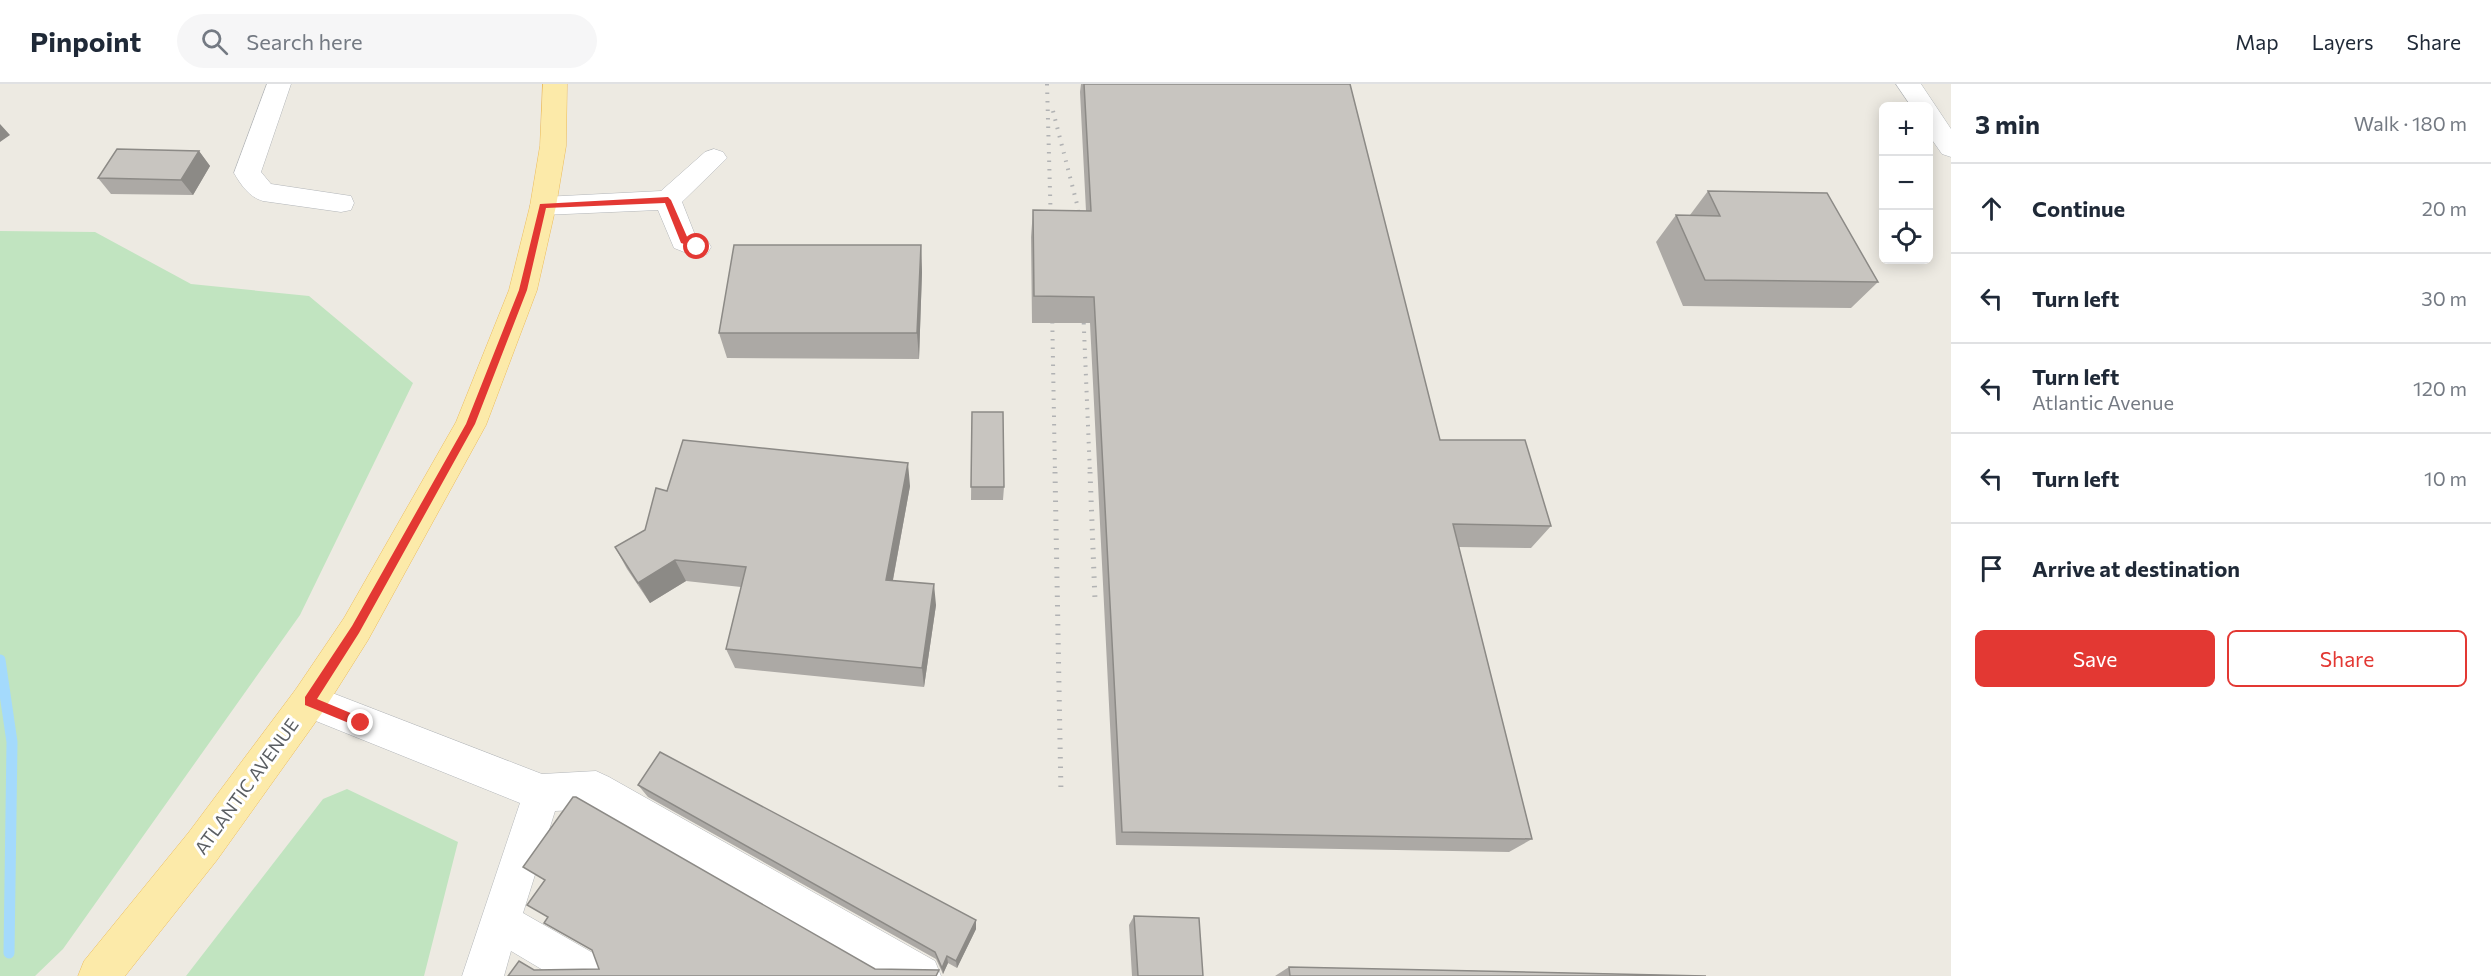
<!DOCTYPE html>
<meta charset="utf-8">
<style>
body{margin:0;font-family:Commissioner,sans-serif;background:#f6f6f7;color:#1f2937}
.controls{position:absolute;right:18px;top:18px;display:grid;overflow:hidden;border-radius:9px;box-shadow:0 3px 15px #0003}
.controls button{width:54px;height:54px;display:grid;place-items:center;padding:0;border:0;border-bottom:2px solid #e0e1e3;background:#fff;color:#1f2937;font:30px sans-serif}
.stop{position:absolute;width:18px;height:18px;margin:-14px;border:4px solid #e33833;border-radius:50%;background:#fff}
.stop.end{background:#e33833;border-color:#fff;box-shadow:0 2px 6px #0008}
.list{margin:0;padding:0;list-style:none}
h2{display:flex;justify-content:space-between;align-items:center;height:78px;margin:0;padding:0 24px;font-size:26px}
h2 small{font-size:20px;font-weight:400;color:#747a83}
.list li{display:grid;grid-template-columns:39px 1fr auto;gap:18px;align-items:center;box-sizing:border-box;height:90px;padding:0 24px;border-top:2px solid #e0e1e3}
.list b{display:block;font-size:22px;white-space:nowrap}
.list p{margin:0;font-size:20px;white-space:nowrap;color:#747a83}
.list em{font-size:20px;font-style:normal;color:#747a83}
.actions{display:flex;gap:12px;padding:18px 24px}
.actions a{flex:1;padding:14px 0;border:2px solid #e33833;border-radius:9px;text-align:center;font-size:21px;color:#e33833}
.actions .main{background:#e33833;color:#fff}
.icon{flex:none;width:33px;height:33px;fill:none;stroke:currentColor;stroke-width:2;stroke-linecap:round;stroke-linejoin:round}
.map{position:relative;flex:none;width:1951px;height:892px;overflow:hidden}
header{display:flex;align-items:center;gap:36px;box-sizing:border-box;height:84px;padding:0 30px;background:#fff;border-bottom:2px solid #e0e1e3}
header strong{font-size:28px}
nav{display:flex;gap:33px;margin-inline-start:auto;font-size:21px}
.search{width:420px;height:54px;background:#f6f6f7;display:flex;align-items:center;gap:15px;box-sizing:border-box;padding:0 21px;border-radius:33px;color:#747a83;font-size:22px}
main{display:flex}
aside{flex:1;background:#fff}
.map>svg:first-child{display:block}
.green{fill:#c1e4c0}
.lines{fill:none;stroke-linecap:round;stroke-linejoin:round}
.stream{stroke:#a4dafc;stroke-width:11}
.minor-casing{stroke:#b3b6b9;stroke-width:1}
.major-casing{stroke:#ecbc5c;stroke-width:1}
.minor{fill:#fff;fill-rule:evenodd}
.major{fill:#fceaa9;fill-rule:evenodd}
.rail-far1{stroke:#b1b2b3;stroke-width:4;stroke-dasharray:1.5 7;stroke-linecap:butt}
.rail{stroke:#b1b2b3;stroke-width:5;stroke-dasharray:1.5 8;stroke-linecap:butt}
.wall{fill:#aca9a5}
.shaded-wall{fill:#8c8a86}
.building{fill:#c8c5c0;stroke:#8c8a86;stroke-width:1.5}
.route{fill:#e33833}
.labels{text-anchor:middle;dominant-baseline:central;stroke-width:6;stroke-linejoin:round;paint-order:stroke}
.street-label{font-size:18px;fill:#5b5f63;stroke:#fff}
</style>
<header>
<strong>Pinpoint</strong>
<div class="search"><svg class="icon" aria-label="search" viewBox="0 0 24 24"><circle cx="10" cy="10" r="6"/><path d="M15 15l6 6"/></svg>Search here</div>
<nav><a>Map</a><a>Layers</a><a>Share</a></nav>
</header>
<main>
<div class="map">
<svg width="1951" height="892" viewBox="0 0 1951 892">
<rect width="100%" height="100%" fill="#edeae2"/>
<path class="green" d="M0 147 95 148 191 200 309 212 413 299 300 531 63 865 35 892H0Z
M347 705 458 758 424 892H186L323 715Z"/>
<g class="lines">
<path class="stream" d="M0 576 12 658 9 869"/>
<defs>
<path id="minor" d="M267 0H291L261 88 271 100 351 112 354 119 351 126 341 128 263 117C249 113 241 101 234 89Z
M1896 0H1921L1951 45V73L1942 70 1928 50V22H1911Z
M714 65 723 68 727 74 682 118 695 151 707 156 711 163 707 170 697 173 674 164 658 126 543 131 533 129 530 122 533 115 543 113 661 107 705 68Z
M309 600 542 690 596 687 609 693 935 877 941 892H880L592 725 555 727 523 829 607 877 613 892H553L511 867 504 892H462L520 719 296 629 291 617 296 605Z"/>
<path id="major" d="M543 0H567L566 62 556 122 537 206 486 341 368 556 322 629 217 776 125 892H78L84 877 189 748 296 605 344 534 456 338 509 206 530 122 540 62Z"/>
</defs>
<use href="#minor" class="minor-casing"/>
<use href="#major" class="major-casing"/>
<use href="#minor" class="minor"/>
<use href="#major" class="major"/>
<path class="rail-far1" d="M1047 0 1051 143
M1053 27 1078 124 1079 144
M1052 221 1055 390
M1083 222 1090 390"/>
<path class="rail" d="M1055 388 1061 710
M1090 388 1095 516"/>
</g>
<path class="wall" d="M1081 0H1350L1440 356 1551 442 1531 464 1459 463 1532 755 1509 768 1116 761 1090 239H1032L1031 153 1033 126 1086 127 1080 8Z
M199 67 210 82 193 111 111 110 98 94Z
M1708 107 1878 198 1851 224 1683 222 1656 158 1676 131H1690Z
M921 161 922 188 919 275 727 274 719 249Z
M972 328 1004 403 1003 416H971Z
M910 402 893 496 936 521 924 603 735 584 726 565 741 503 686 497 650 519 627 485 615 463 645 446 667 407Z
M638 701 976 836V845L957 884 948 879 943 890 936 875 648 713Z
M1134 832 1203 892H1132L1129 841Z
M1289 883 1706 892H1275Z"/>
<path class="shaded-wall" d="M0 40 10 51 0 58Z
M199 67 210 82 193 111 181 96Z
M921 161 922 188 919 275 917 249Z
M908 379 910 402 889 517 886 496Z
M675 476 686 497 650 519 638 499Z
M934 500 936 521 924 603 922 584Z
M976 836V845L957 884 956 877Z
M947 872 948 879 943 890 942 884Z"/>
<path class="building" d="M1084 0H1350L1440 356H1525L1551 442 1453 440 1532 755 1122 748 1094 213 1034 212 1033 126 1091 127Z
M117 65 199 67 181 96 98 94Z
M1708 107 1827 109 1878 198 1705 196 1676 131 1720 132Z
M734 161H921L917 249H719Z
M972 328H1003L1004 403H971Z
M683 356 908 379 886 496 934 500 922 584 726 565 746 483 675 476 638 499 615 463 645 446 656 404 667 407Z
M660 668 976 836 956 877 947 872 942 884 935 868 638 701Z
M573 713H576L875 885 939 886 936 892H508L519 877 534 886 599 885 592 866 544 839 548 833 527 821 545 796 523 783Z
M1134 832 1199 834 1203 892H1138Z
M1289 883 1706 892H1290Z"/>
<path class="route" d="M668 113 671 116 688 155 700 161V165L681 159 665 119 546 124 527 206 475 340 359 549 317 615 365 635V642L361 644 305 621V613L352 542 466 340 519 206 540 120Z"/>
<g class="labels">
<g class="street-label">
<text transform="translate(246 702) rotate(-54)">ATLANTIC AVENUE</text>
</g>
</g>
</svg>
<div class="controls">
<button>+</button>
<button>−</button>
<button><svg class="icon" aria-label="locate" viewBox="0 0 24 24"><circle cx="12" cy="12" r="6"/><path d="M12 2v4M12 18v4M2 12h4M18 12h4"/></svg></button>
</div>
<div class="stop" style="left:697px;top:163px"></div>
<div class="stop end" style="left:361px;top:639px"></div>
</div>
<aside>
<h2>3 min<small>Walk · 180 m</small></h2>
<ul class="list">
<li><svg class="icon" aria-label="ahead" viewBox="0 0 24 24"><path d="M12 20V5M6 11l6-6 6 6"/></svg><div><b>Continue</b></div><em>20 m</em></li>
<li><svg class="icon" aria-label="left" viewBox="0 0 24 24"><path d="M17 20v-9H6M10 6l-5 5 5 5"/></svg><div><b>Turn left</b></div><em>30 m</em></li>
<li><svg class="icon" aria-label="left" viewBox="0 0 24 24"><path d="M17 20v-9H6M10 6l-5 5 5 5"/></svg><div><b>Turn left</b><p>Atlantic Avenue</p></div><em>120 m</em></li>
<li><svg class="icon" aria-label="left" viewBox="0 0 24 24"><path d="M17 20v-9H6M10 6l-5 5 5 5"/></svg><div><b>Turn left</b></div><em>10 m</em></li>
<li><svg class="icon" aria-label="arrive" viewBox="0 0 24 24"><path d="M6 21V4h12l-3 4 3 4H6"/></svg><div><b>Arrive at destination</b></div></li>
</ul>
<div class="actions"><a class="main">Save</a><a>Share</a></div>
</aside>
</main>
